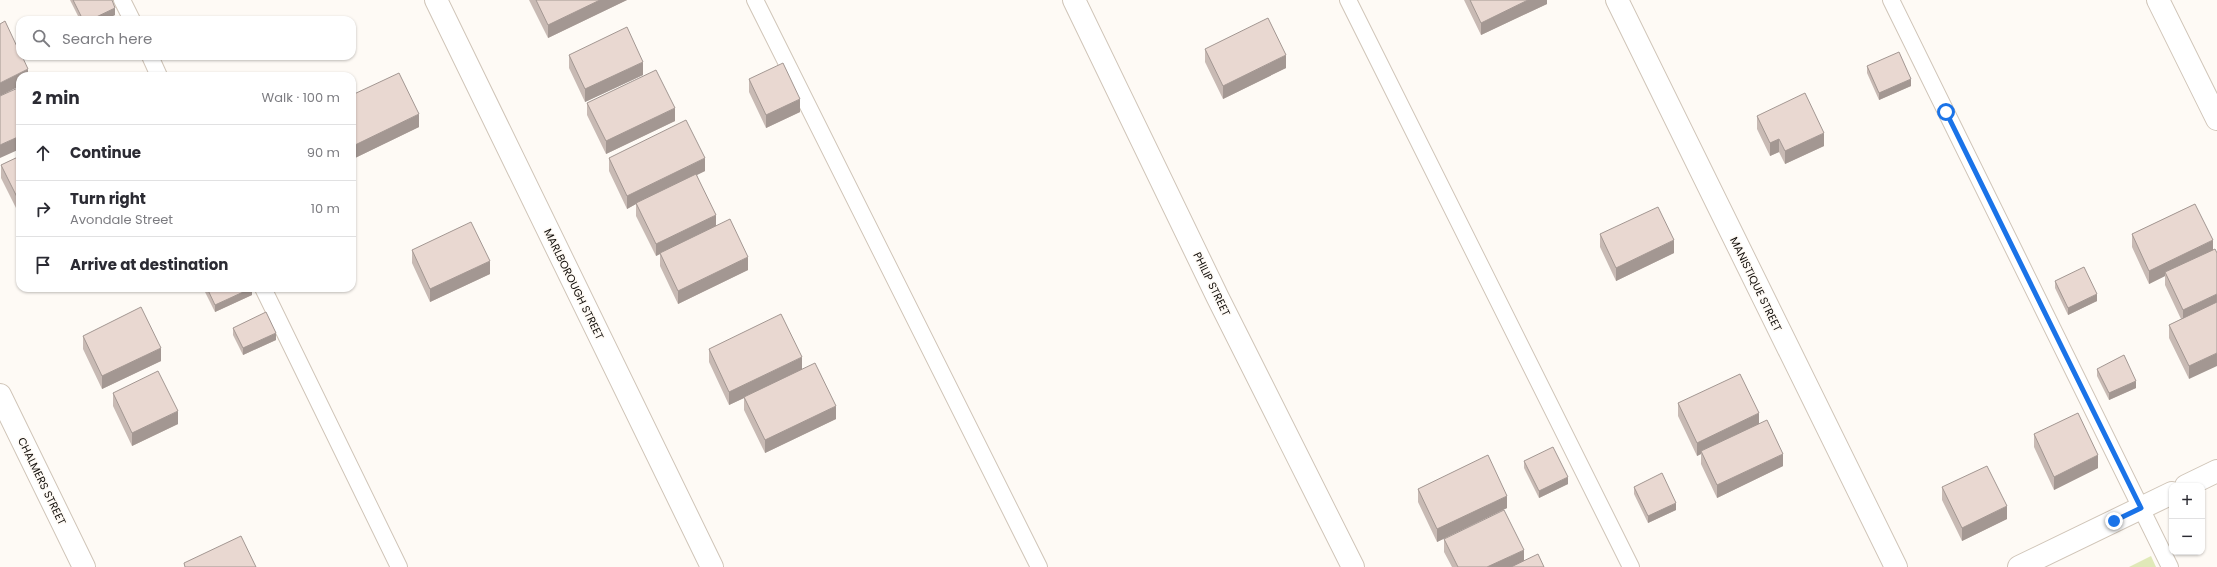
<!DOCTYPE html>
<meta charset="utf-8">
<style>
body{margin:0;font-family:Poppins,sans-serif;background:#f7f7f7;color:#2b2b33}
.controls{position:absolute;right:12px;bottom:12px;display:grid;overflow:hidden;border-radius:8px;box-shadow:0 1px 3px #0004}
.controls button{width:36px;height:36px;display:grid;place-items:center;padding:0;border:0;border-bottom:1px solid #e1e1e2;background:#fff;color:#2b2b33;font:20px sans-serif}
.stop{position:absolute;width:12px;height:12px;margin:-9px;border:3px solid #1a73e8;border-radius:50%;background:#fff}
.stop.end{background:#1a73e8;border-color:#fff;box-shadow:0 1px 4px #0008}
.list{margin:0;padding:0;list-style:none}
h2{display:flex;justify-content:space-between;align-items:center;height:52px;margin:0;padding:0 16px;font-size:17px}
h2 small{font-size:13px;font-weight:400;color:#7c7c81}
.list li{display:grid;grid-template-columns:26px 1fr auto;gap:12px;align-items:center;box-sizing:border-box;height:56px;padding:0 16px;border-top:1px solid #e1e1e2}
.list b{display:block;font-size:15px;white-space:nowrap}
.list p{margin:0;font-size:13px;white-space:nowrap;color:#7c7c81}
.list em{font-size:13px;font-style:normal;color:#7c7c81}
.icon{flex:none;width:22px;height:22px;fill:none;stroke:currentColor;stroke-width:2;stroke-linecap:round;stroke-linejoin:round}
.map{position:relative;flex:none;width:2217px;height:567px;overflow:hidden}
.search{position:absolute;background:#fff;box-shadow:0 1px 3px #0004;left:16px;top:16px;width:340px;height:44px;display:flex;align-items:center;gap:10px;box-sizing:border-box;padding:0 14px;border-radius:12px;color:#7c7c81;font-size:15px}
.panel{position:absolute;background:#fff;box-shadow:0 1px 3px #0004;left:16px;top:72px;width:340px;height:220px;border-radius:12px}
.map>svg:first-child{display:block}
.grass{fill:#e0e9b8}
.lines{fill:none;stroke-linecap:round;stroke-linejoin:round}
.lane-casing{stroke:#d0c5b8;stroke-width:18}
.street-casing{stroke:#d0c5b8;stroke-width:24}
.lane{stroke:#fff;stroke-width:16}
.street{stroke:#fff;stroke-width:22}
.wall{fill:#c8bab4}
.shaded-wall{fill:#a39792}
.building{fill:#e9d8d1;stroke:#a39792}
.route{stroke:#1a73e8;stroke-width:5}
.labels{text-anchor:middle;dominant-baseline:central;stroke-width:3;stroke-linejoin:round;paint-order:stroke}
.street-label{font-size:11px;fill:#100c08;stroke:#fefaf5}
</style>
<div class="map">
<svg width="2217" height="567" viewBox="0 0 2217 567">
<rect width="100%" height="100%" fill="#fefaf5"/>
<path class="grass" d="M2151 556 2156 567H2129Z"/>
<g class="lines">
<defs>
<path id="lane" d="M122 0 132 20
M755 0 1039 567
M1348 0 1631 567
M1891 0 2170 567
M150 56 159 76
M263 288 399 567"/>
<path id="street" d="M436 0 712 567
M1074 0 1218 298 1353 567
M1617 0 1896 567
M2158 0 2217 119
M0 395 84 567
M2186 486 2217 471
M2019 567 2172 493"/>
</defs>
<use href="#lane" class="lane-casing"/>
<use href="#street" class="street-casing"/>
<use href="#lane" class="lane"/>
<use href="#street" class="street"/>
</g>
<path class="wall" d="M70 0H112L115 15 104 20H80Z
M529 0H627L548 38Z
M1464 0H1547V4L1481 35Z
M1205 49 1286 68 1223 99 1205 62Z
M569 55 643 75 585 102 569 68Z
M1867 66 1911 86 1879 100 1867 73Z
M749 79 800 112 766 128 749 92Z
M352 95 419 127 355 158 352 152Z
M587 103 675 121 606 154 587 115Z
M1757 116 1824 146 1785 164 1779 152 1770 156 1757 129Z
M20 156V216L1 178V165Z
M609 158 705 171 697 175 716 226 748 270 678 304 660 266V254L656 256 636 216V204L627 209 609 171Z
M2195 204 2189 379 2169 338V325L2181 319 2165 285V276L2149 284 2132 247V234Z
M1600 234 1674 253 1616 281 1600 247Z
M412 250 490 274 430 302 412 263Z
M2055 281 2097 301 2068 315 2055 288Z
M203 288H252V295L215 312Z
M233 328 276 340 243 355 233 335Z
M83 336 161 361 102 389 83 349Z
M709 349 802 369 836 419 765 453 744 410V398L729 405 709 362Z
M2097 369 2136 388 2109 400 2097 376Z
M113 393 178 424 132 446 113 406Z
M1678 403 1759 423 1783 466 1717 498 1701 464V454L1697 456 1678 416Z
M2034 434 2098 468 2054 490 2034 447Z
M1524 461 1568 484 1539 498 1524 468Z
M1634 487 1676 510 1648 523 1634 494Z
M1942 487 2007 519 1962 541 1942 500Z
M1418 489 1507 508 1437 542 1418 502Z
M1444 539 1524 561 1544 567H1452L1444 552Z"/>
<path class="shaded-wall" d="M600 0H627L548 38V25Z
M1528 0H1547V4L1481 35V23Z
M115 8V15L104 20H90Z
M1286 55V68L1223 99V86Z
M643 62V75L585 102V89Z
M28 69V76H20V86L0 96V83Z
M1911 79V86L1879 100V93Z
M800 99V112L766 128V115Z
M675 108V121L606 154V141Z
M419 114V127L355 158V145Z
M1824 133V146L1785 164V151Z
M20 136V149L0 158V145Z
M1779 139V152L1770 156V143Z
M705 158V171L637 204 636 203V204L627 209V196Z
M716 215V228L660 253V254L656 256V244Z
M1674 240V253L1616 281V268Z
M2213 240V253L2165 272V276L2149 284V271Z
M748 257V270L678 304V291Z
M490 261V274L430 302V289Z
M252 288V295L215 312V305Z
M2097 294V301L2068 315V308Z
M2217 294V307L2183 323V310Z
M276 333V340L243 355V348Z
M161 348V361L102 389V376Z
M2217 353V366L2189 379V366Z
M802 357V370L744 397V398L729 405V392Z
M2136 381V388L2109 400V393Z
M836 406V419L765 453V440Z
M178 411V424L132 446V433Z
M1759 413V426L1701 451V454L1697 456V443Z
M1783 454V466L1717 498V485Z
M2098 455V468L2054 490V477Z
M1568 477V484L1539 498V491Z
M1507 496V508L1437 542V529Z
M1676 503V510L1648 523V516Z
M2007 506V519L1962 541V528Z
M1524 550V563L1514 567H1487Z"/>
<path class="building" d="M73 0H112L115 8 90 20H83Z
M536 0H600L548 25Z
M1470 0H1528L1481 23Z
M1268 18 1286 55 1223 86 1205 49Z
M5 21 20 53V56H22L28 69 0 83V24Z
M627 27 643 62 585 89 569 55Z
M1899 52 1911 79 1879 93 1867 66Z
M783 63 800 99 766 115 749 79Z
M656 70 675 108 606 141 587 103Z
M399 73 419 114 355 145 352 139V95Z
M20 87V136L0 145V96Z
M1805 93 1824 133 1785 151 1779 139 1770 143 1757 116Z
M686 120 705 158 627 196 609 158Z
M20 156V203L1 165Z
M696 174 716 215 656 244 636 203Z
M2195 204 2213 240 2149 271 2132 234Z
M1658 207 1674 240 1616 268 1600 234Z
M730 219 748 257 678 291 660 253Z
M471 222 490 261 430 289 412 250Z
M2215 249 2217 253V294L2183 310 2165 272Z
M2084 267 2097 294 2068 308 2055 281Z
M207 288H252L215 305Z
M2217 302V353L2189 366 2169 325Z
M141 307 161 348 102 376 83 336Z
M266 312 276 333 243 348 233 328Z
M781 314 802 357 729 392 709 349Z
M2124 355 2136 381 2109 393 2097 369Z
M815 363 836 406 765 440 744 397Z
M158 371 178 411 132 433 113 393Z
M1740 374 1759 413 1697 443 1678 403Z
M2078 413 2098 455 2054 477 2034 434Z
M1767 420 1783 454 1717 485 1701 451Z
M1553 447 1568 477 1539 491 1524 461Z
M1488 455 1507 496 1437 529 1418 489Z
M1987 466 2007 506 1962 528 1942 487Z
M1662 473 1676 503 1648 516 1634 487Z
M1504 510 1524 550 1487 567H1458L1444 539Z
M241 536 256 567H185L184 563Z
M1538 554 1544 567H1511Z"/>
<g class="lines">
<path class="route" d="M1946 112 2141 508 2114 521"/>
</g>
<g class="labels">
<g class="street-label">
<text transform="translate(574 284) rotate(64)">MARLBOROUGH STREET</text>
<text transform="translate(1212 284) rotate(64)">PHILIP STREET</text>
<text transform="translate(1756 284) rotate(64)">MANISTIQUE STREET</text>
<text transform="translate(42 481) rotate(64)">CHALMERS STREET</text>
</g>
</g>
</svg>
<div class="controls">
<button>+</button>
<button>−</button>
</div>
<div class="stop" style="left:1946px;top:112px"></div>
<div class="stop end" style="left:2114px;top:521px"></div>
<div class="search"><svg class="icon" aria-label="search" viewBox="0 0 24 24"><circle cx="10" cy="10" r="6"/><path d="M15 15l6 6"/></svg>Search here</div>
<section class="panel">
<h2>2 min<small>Walk · 100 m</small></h2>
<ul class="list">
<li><svg class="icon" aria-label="ahead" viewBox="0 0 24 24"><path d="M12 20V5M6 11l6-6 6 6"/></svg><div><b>Continue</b></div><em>90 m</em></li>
<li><svg class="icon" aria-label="right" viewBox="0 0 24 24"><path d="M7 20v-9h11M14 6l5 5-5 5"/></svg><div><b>Turn right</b><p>Avondale Street</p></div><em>10 m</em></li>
<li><svg class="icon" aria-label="arrive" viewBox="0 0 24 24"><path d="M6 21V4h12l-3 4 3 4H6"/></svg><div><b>Arrive at destination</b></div></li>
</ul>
</section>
</div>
